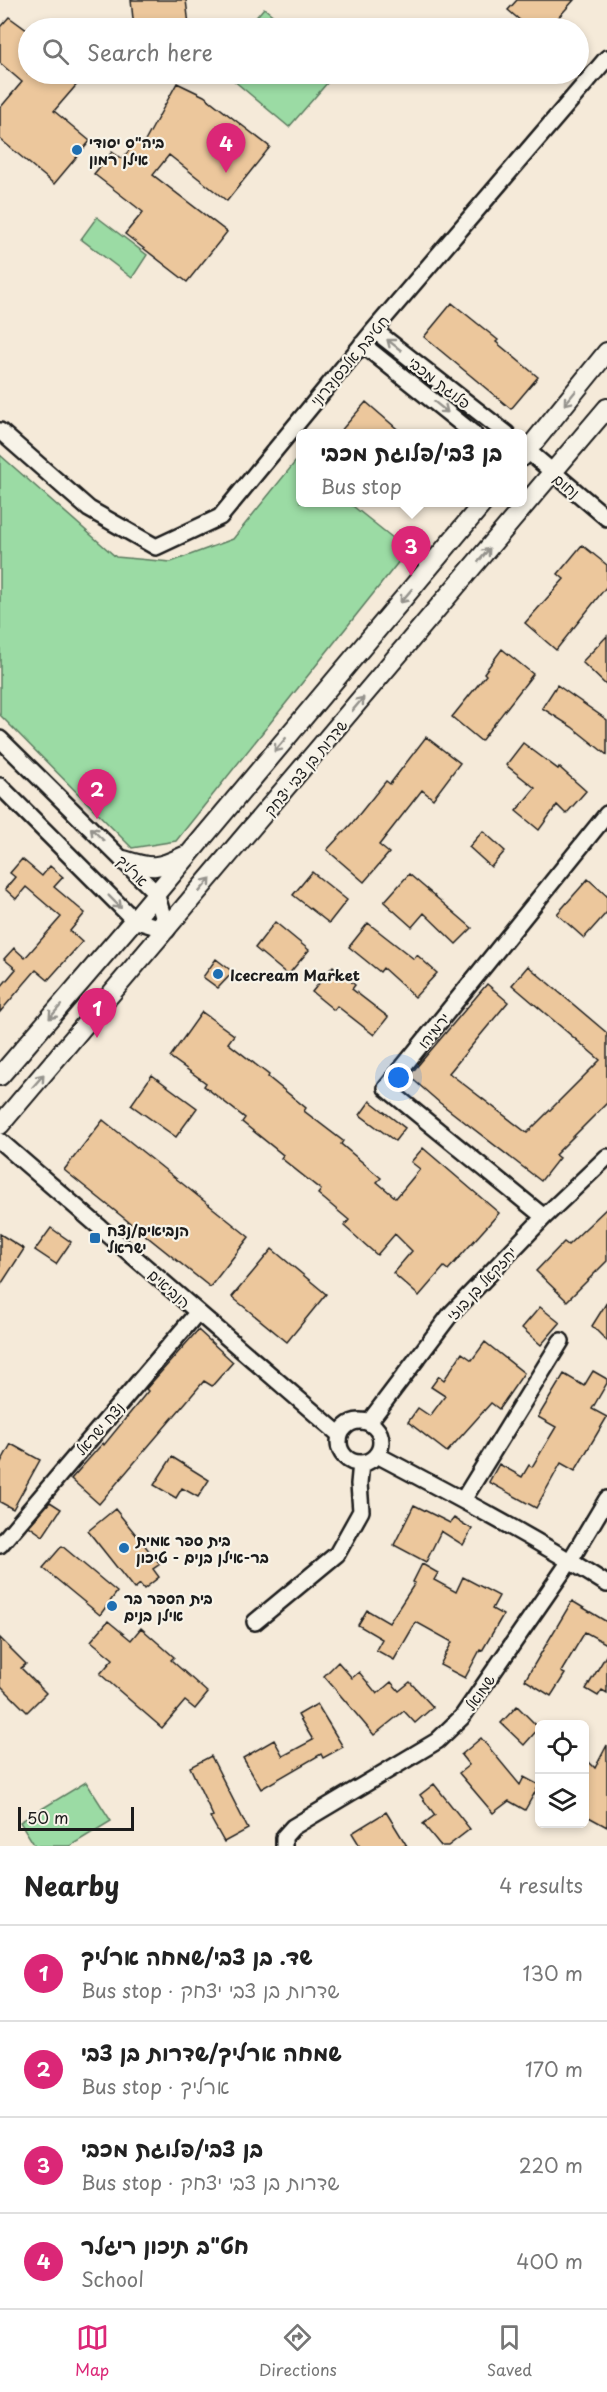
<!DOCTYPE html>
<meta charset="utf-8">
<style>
body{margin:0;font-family:"Playpen Sans","Playpen Sans Hebrew",sans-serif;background:#f2f2f2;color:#222}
.controls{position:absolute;right:18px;bottom:18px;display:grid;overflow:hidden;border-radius:9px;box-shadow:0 3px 9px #0003}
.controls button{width:54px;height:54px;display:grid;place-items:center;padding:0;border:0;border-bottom:2px solid #e0e0e0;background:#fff;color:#222;font:30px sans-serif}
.scale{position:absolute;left:18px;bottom:15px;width:116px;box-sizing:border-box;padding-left:6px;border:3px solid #1c1c1c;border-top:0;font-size:16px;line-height:21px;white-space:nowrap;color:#1c1c1c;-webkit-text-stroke:4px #f7f3e8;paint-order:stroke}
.you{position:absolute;left:399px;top:1078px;width:21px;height:21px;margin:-15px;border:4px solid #fff;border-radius:50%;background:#1a73e8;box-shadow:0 0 0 9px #1a73e833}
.badge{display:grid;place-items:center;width:39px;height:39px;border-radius:50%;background:#db2777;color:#fff;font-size:20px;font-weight:700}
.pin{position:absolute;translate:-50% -50px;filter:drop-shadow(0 2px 3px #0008)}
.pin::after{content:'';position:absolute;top:32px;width:21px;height:18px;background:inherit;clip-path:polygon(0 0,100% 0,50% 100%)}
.popup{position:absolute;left:296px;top:429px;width:231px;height:78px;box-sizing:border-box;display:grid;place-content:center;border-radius:9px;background:#fff;filter:drop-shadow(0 2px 4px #0005);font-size:20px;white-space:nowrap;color:#767676}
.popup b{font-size:22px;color:#222}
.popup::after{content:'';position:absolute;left:50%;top:100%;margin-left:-12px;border:12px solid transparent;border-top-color:#fff}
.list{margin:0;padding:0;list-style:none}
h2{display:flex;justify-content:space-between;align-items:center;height:78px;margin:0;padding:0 24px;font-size:26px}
h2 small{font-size:20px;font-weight:400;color:#767676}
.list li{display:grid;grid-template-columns:39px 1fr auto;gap:18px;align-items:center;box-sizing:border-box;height:96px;padding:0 24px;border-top:2px solid #e0e0e0}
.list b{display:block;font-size:22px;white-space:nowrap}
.list p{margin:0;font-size:20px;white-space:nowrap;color:#767676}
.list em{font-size:20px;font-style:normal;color:#767676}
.icon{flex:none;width:33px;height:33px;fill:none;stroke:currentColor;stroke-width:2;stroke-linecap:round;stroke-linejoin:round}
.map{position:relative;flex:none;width:607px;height:1846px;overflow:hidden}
.search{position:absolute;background:#fff;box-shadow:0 3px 9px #0003;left:18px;right:18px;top:18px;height:66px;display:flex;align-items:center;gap:15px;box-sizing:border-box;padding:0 21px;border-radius:33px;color:#767676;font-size:22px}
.sheet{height:462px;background:#fff}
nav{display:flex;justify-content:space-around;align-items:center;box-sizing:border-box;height:84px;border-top:2px solid #e0e0e0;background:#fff;font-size:16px;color:#767676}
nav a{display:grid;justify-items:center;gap:3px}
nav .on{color:#db2777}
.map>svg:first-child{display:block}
.green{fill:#9bdba4;stroke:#5c7c60;stroke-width:1.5}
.building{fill:#ecc79c;stroke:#1c1c1c;stroke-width:1.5}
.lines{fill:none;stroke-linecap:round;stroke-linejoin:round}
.minor-casing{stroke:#1c1c1c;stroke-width:20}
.major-casing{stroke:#1c1c1c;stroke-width:22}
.minor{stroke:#f7f3e8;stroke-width:15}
.major{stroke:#f7f3e8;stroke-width:18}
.oneway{stroke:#94928c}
.poi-dot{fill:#1f6fb2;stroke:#f7f3e8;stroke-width:2}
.labels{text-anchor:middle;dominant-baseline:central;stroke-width:4.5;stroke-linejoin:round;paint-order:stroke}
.poi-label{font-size:15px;font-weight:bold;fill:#1c1c1c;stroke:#f7f3e8;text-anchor:start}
.street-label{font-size:15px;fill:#1c1c1c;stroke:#f7f3e8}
</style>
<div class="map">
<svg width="607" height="1846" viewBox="0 0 607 1846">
<rect width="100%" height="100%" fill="#f5ead9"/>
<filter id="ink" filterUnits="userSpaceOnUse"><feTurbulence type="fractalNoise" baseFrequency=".0167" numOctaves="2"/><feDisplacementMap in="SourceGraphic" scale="12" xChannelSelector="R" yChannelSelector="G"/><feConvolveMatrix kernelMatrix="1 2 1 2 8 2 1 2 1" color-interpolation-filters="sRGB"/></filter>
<g filter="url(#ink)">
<path class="green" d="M264 8 288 28H247Z
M226 74H335L289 127Z
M97 217 147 255 132 278 81 239Z
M0 455 116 557 171 562 233 539 296 461 300 464V502L349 503 408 550 176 841 132 848 0 715Z
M86 1782 111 1821 70 1846H35L20 1822Z"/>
<path class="building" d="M131 0H186L189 25 173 26V28H134Z
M517 0H574L549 28H529L508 10Z
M9 17 28 31V74H86L54 111 90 141 54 184 0 139V108L22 82 0 63V27Z
M177 83 204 96 270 147 227 201 169 155 153 175 227 232 187 282 125 234 143 212 94 174 112 152 122 159 137 141 143 145Z
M452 303 498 340 496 342 538 377 511 409 424 337Z
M366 402 403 434H338Z
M582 545 607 565V586L556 650 525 623 564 579 558 574Z
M607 636V686L582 662Z
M502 649 533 674 481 741 452 717 486 675 484 673Z
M557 685 607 720V755L572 727 542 708Z
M426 737 460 763 433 799 422 790 379 845 389 853 364 882 327 850 353 822 386 781 390 784Z
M523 743 558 769 559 767 586 791 566 814 557 805 539 830 516 811 535 788 506 765Z
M483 831 505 851 491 867 469 847Z
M22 859 42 876 50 866 63 877 54 887 85 913 70 931 82 942 48 980 36 970 0 1012V988L16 969 4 959 14 948 25 958 61 917 26 887 16 899 5 889 15 877 10 873Z
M312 872 347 900 329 923 293 895Z
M409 874 472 928 456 944 424 913 412 927 384 902Z
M588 879 607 896V912L584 938 557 914Z
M275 922 309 950 288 975 255 948Z
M368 923 414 959 417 955 437 973 415 997 383 968 380 972 349 947Z
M216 959 233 972 218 988 203 977Z
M333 966 355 985 352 989 388 1017 374 1035 337 1006 334 1010 312 992Z
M528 966 607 1033V1103L555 1155 559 1158 541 1181 440 1103 409 1076 487 984 508 1002 449 1073 527 1133 600 1060 512 985Z
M202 1012 234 1035 228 1043 269 1075 268 1077 306 1108 304 1111 343 1141 341 1144 381 1178 377 1182 396 1198 420 1169 411 1162 423 1148 499 1213 448 1270 444 1267 419 1296 393 1273 412 1251 395 1234 377 1255 344 1226 349 1220 318 1194 321 1190 281 1158 283 1155 242 1122 245 1118 204 1086 206 1083 170 1057Z
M152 1075 197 1108 176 1137 131 1105Z
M370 1101 405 1128 395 1141 360 1115Z
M103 1120 249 1237 210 1287 64 1170Z
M607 1208V1261L567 1301 536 1271 564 1242 568 1245Z
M51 1228 71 1242 56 1264 35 1250Z
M0 1234 24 1249 0 1286Z
M272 1249 326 1294 287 1342 232 1297Z
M607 1302V1341L592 1326Z
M540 1307 560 1323 541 1345 522 1328Z
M198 1330 233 1362 212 1386 204 1381 99 1504 71 1479 103 1443 104 1445 148 1391 146 1389Z
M485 1342 524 1373 499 1409 491 1403 447 1452 408 1422 418 1408 430 1416 445 1396 431 1387 439 1376 444 1380 462 1353 472 1360Z
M593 1371 607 1379V1383L592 1409 607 1417 575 1471 561 1463 536 1508 489 1482 499 1464 522 1477 529 1465 532 1467 556 1427 538 1417 564 1374 584 1386Z
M11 1444 40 1460 13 1509 0 1502V1464Z
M172 1457 209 1480 198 1497 182 1488 176 1498 154 1485Z
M50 1502 61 1509 43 1536 29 1526Z
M414 1505 450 1523 454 1518 472 1529 463 1545 441 1531 426 1562 394 1545Z
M115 1509 160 1564 153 1569 159 1577 144 1589 140 1584 134 1589 88 1531Z
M62 1546 117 1592 100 1615 43 1568Z
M422 1564 438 1573 434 1580 456 1592 463 1577 499 1596 492 1609 503 1615 482 1651 480 1650 465 1678 440 1665 452 1642 416 1622 394 1660 376 1650 382 1639 358 1625 367 1610 389 1623 415 1583 413 1582Z
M572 1601 607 1622V1644L585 1632 561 1672 565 1674 551 1696 525 1680Z
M108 1621 131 1640 141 1628 174 1657 171 1660 208 1693 195 1709 185 1701 162 1728 100 1674 113 1659 91 1641Z
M0 1638 26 1664 21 1668 46 1693 27 1712 0 1685Z
M607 1654V1693L602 1690 598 1696 586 1689Z
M338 1662 352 1678 359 1672 377 1694 391 1682 399 1691 410 1682 433 1707 415 1723 404 1711 374 1735 324 1676Z
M317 1704 343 1747 323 1758 321 1754 261 1789 243 1758 274 1740 283 1756 313 1740 298 1715Z
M517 1706 539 1728 524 1745 501 1723Z
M481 1738 520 1785 524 1777 539 1785 525 1810 509 1801 493 1813 459 1773 469 1765 461 1755Z
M607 1745V1827L585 1815V1758L595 1768Z
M211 1756 248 1829 224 1842 210 1817 213 1816 190 1767Z
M434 1784 470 1829 448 1846H441L423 1824 435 1815 420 1795Z
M386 1812 407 1846H360L352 1833Z"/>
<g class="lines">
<defs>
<path id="minor" d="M374 330 507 434
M362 344 474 434
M0 431 89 509 156 547 220 517 374 330 607 58
M522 446 607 518
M0 739 156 893 167 930
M0 786 134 920 167 930
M0 1141 340 1435
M544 1217 386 1088 607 814
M339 1442a21 21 0 1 1 42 0a21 21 0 1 1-42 0Z
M369 1422 450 1315 544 1217 607 1157
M377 1455C455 1496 533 1537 607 1584
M463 1500 561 1341
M0 1545 198 1312
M255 1622 337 1554 361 1511 359 1484 361 1463
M284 1846V1837L293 1827 437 1741 462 1717 570 1561 607 1499"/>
<path id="major" d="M522 457 607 352
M124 860C152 869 157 869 184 856
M0 1076 134 920 484 502
M0 1125 607 408"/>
</defs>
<use href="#minor" class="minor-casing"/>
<use href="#major" class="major-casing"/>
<use href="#minor" class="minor"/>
<use href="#major" class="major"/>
</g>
<defs><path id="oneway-shaft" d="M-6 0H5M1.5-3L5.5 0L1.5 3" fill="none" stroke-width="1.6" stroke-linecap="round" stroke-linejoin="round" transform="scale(1.5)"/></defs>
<g class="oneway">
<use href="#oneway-shaft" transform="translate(394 345) rotate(-142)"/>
<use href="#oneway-shaft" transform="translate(570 398) rotate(129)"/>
<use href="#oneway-shaft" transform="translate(441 407) rotate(39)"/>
<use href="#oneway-shaft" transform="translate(484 555) rotate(-50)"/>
<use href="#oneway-shaft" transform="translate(406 596) rotate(130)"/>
<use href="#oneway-shaft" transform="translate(358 704) rotate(-50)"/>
<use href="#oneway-shaft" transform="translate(280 745) rotate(130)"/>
<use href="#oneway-shaft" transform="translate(97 834) rotate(-136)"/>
<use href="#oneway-shaft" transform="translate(205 885) rotate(-50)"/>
<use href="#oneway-shaft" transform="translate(115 902) rotate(45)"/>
<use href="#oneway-shaft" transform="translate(55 1012) rotate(131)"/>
<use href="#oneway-shaft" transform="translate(38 1081) rotate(-49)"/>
</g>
</g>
<g class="poi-dot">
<circle cx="77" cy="150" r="6"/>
<circle cx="218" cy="974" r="6"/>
<rect x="89" y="1232" width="12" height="12" rx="3"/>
<circle cx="124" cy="1548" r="6"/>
<circle cx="112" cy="1606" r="6"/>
</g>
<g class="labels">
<g class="poi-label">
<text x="89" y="141">ביה"ס יסודי<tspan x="89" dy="17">אילן רמון</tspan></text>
<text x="230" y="974">Icecream Market</text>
<text x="107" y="1229">הנביאים/נצח<tspan x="107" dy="17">ישראל</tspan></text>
<text x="136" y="1539">בית ספר אמית<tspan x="136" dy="17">בר-אילן בנים - טיכון</tspan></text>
<text x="124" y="1597">בית הספר בר<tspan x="124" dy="17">אילן בנים</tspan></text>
</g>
<g class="street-label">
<text transform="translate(349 360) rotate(-50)">חטיבת אלכסנדרוני</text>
<text transform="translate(440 382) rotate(38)">פלוגת מכבי</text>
<text transform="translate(567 485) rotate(40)">נחום</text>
<text transform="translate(305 767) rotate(-50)">שדרות בן צבי יצחק</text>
<text transform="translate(133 870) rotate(45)">ארליך</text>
<text transform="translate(433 1030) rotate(-51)">ירמיהו</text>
<text transform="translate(481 1283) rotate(-47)">יחזקאל בן בוזי</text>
<text transform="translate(170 1288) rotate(41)">הנביאים</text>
<text transform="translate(99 1428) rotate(-49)">נצח ישראל</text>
<text transform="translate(479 1692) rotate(-55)">שמואל</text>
</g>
</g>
</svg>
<div class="controls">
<button><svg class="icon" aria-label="locate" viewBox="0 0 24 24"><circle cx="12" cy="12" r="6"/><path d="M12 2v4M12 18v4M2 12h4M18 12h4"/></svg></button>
<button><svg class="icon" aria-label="layers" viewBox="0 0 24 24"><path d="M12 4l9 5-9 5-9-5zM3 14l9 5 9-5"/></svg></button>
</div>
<div class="scale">50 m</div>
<div class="you"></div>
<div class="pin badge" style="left:97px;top:1038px">1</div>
<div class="pin badge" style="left:97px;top:819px">2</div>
<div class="pin badge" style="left:411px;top:576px">3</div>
<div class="popup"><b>בן צבי/פלוגת מכבי</b>Bus stop</div>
<div class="pin badge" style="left:226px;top:173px">4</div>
<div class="search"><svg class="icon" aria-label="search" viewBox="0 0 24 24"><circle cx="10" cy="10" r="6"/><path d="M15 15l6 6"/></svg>Search here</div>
</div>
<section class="sheet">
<h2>Nearby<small>4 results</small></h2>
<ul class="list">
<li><span class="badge">1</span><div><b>שד. בן צבי/שמחה ארליך</b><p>Bus stop · שדרות בן צבי יצחק</p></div><em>130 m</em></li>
<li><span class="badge">2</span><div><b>שמחה ארליך/שדרות בן צבי</b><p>Bus stop · ארליך</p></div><em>170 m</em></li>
<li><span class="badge">3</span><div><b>בן צבי/פלוגת מכבי</b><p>Bus stop · שדרות בן צבי יצחק</p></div><em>220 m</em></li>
<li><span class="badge">4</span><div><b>חט&quot;ב תיכון ריגלר</b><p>School</p></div><em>400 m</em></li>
</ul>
</section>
<nav>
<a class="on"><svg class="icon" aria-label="map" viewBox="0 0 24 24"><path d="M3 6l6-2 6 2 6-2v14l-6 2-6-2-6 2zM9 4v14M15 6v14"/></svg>Map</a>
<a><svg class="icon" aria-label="directions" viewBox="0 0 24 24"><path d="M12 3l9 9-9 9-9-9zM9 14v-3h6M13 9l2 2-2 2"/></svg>Directions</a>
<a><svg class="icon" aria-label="saved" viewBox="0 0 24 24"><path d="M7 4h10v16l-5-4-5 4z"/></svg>Saved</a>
</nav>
